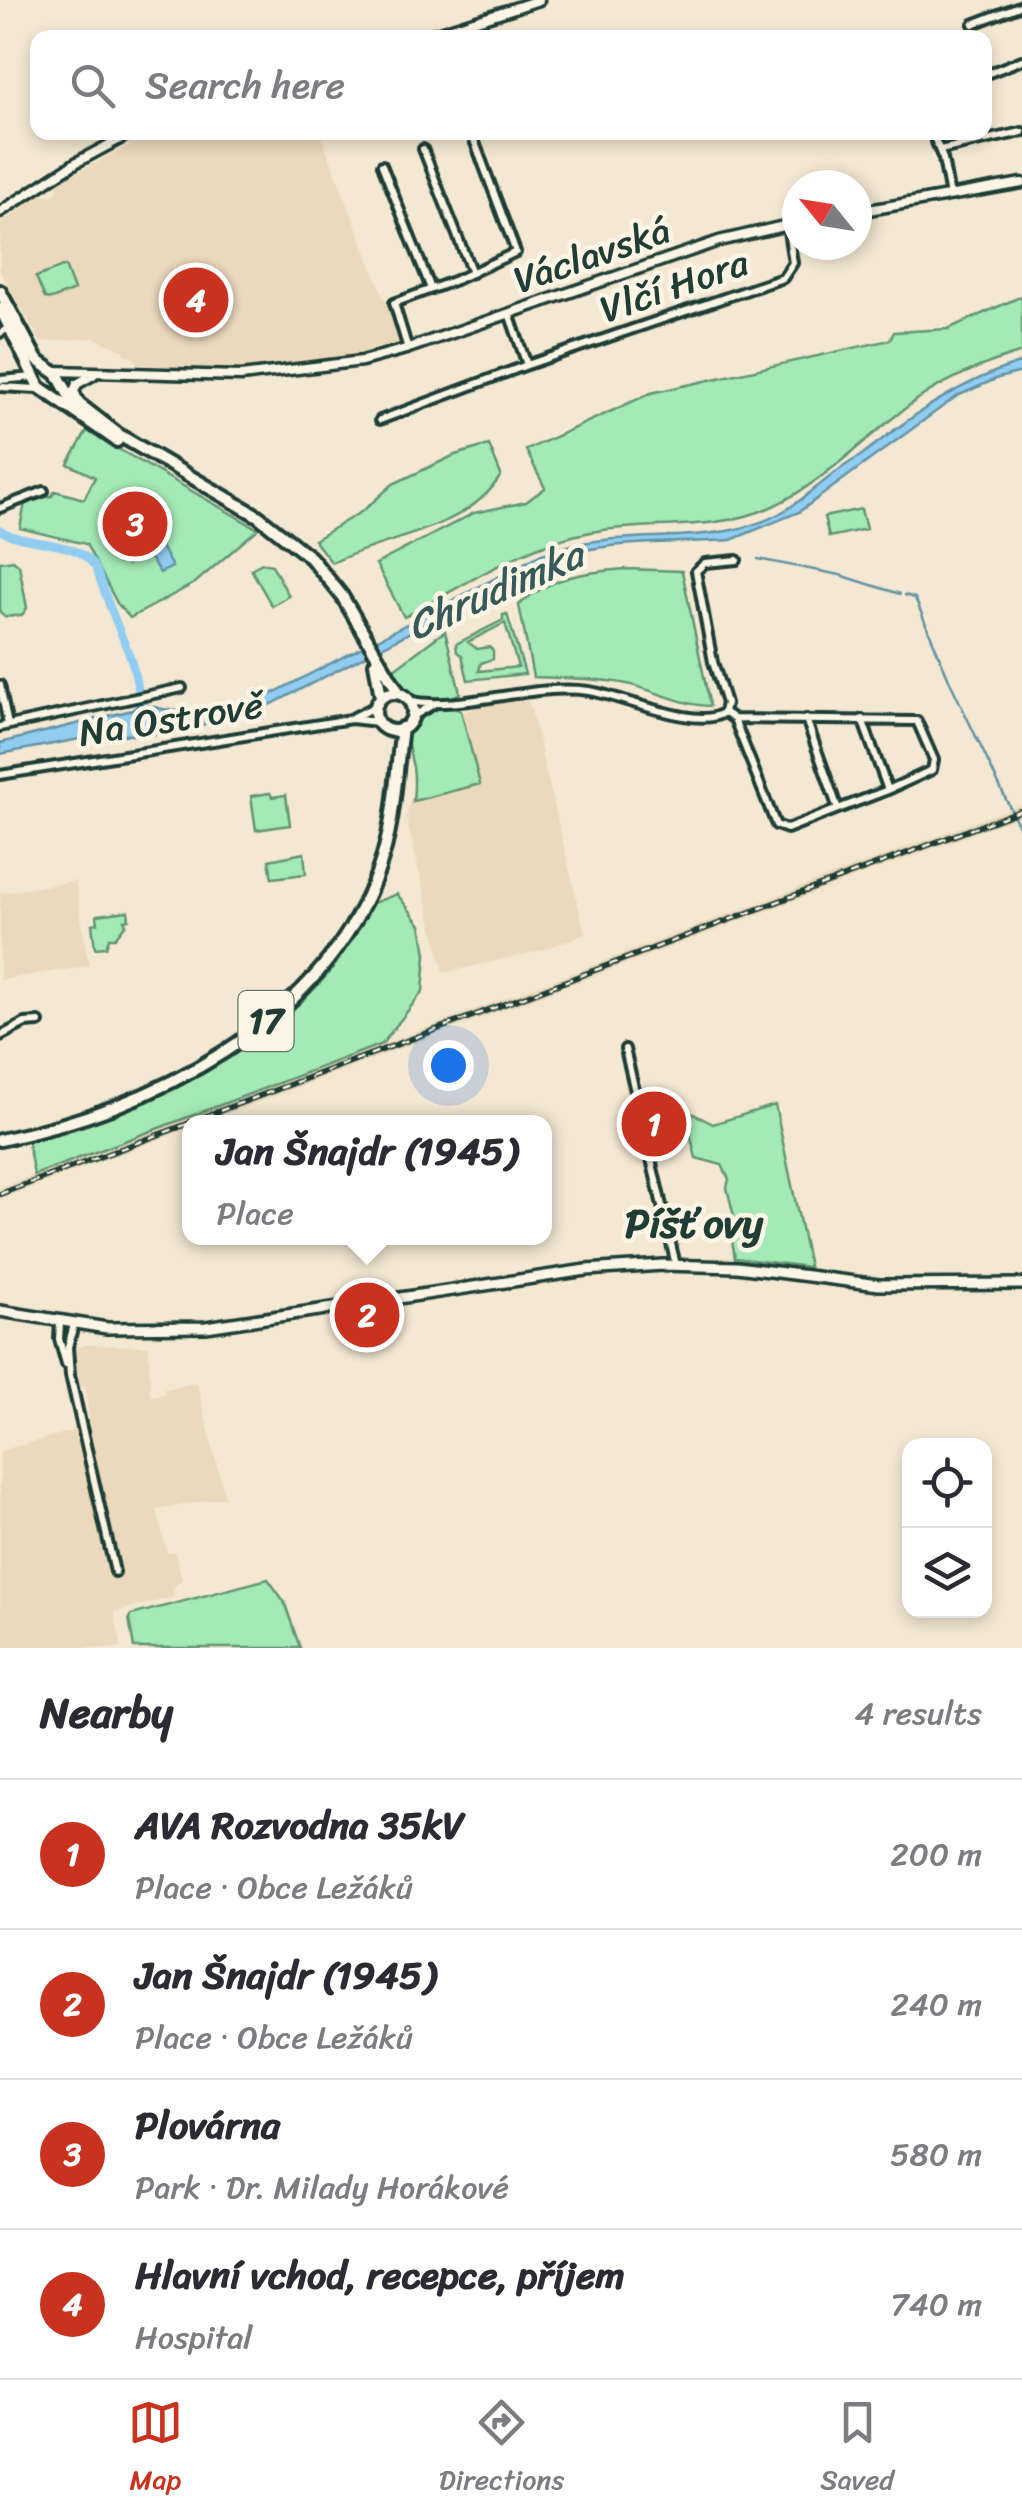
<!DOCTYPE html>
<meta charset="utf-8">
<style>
body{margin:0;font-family:Sriracha,sans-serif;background:#f7f7f7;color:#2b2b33}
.controls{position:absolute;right:30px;bottom:30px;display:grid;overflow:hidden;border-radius:20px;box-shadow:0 5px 15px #0003}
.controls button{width:90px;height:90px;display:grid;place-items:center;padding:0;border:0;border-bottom:2px solid #e1e1e2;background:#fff;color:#2b2b33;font:50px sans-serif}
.compass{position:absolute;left:782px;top:170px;width:90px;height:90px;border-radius:50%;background:#fff;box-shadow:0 5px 15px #0003;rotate:300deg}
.you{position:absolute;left:448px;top:1065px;width:35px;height:35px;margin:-25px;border:8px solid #fff;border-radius:50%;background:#1a73e8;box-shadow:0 0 0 15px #1a73e833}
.badge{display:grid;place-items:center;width:65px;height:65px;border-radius:50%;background:#c8321e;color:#fff;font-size:32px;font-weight:700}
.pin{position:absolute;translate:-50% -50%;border:5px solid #fff;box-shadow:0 2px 10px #0006}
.popup{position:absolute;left:182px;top:1115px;width:370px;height:130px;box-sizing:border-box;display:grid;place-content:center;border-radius:20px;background:#fff;filter:drop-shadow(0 2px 8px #0005);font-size:32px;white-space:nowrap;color:#7c7c81}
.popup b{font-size:38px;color:#2b2b33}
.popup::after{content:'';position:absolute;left:50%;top:100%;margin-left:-20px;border:20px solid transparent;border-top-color:#fff}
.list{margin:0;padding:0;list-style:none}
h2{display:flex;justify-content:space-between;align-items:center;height:130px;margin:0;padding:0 40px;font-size:42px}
h2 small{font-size:32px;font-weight:400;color:#7c7c81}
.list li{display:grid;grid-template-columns:65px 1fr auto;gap:30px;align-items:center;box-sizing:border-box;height:150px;padding:0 40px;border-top:2px solid #e1e1e2}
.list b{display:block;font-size:38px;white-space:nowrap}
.list p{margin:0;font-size:32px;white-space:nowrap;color:#7c7c81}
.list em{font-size:32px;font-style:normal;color:#7c7c81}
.icon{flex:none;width:55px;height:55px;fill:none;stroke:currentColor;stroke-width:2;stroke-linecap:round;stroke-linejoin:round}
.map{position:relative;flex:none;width:1022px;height:1648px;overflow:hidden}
.search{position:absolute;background:#fff;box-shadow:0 5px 15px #0003;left:30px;right:30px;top:30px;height:110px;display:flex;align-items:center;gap:25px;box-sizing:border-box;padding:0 35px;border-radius:20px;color:#7c7c81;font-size:38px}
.sheet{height:730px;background:#fff}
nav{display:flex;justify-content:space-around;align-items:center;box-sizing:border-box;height:140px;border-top:2px solid #e1e1e2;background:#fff;font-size:28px;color:#7c7c81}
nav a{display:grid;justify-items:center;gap:5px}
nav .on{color:#c8321e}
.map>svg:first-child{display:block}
.built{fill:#ebd9bd}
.green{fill:#a4eab6;stroke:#629475;stroke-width:2.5;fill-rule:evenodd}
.water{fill:#91cdf1;stroke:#6393a5;stroke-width:2.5}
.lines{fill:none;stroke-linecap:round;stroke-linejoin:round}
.stream{stroke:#6393a5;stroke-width:2.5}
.canal{stroke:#91cdf1;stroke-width:8}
.minor-casing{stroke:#1f3d34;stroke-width:14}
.tertiary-casing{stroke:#1f3d34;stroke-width:15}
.secondary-casing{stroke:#1f3d34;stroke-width:16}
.primary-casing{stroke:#1f3d34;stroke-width:18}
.minor{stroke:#fcf5e5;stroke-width:6}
.tertiary{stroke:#fcf5e5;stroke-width:8}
.secondary{stroke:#fcf5e5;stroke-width:9}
.primary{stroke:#fcf5e5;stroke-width:10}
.rail-casing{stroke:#1f3d34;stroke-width:6}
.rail{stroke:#fcf5e5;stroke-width:2.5;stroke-dasharray:8;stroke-linecap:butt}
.labels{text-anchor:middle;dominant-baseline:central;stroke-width:9;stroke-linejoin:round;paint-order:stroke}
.shield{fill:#fcf5e5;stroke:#617469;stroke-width:2.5}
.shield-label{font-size:35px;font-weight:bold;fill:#1f3d34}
.street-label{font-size:38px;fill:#1f3d34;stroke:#fcf5e5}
.water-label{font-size:40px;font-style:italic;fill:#365a5a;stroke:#fcf5e5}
.neighbourhood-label{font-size:40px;font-weight:bold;fill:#1f3d34;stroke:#fcf5e5}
</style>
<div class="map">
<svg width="1022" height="1648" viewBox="0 0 1022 1648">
<rect width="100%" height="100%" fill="#f4e8d3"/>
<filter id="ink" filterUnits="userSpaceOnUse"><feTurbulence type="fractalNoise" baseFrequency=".01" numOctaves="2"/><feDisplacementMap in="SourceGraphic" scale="20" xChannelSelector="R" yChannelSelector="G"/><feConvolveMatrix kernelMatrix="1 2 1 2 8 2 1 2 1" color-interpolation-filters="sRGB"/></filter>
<g filter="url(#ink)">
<path class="built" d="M156 132 191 133 196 137 199 132 320 133 402 344 360 355 229 371 137 364 135 359 124 354 125 351 94 338 41 342 0 272V224L39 195H55L60 181Z
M510 700 512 703 527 701 530 705 585 934 539 951 444 973 406 818 410 800 478 783 461 712Z
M1022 804V815L205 1122H190L189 1128 0 1199V1188Z
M75 881 89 966 0 980V893Z
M85 1345 149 1346 150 1396 164 1394V1389L197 1383 225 1497 157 1510 167 1553 175 1552 182 1579 173 1588 175 1597 114 1612 122 1648H0V1451L90 1426 85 1386H80L74 1357 77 1348Z"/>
<path class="green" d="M65 266 74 290 52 299 45 298 36 277Z
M1022 296V352C986 363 950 377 918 399 869 433 826 482 771 507 713 533 651 521 591 532 523 544 464 586 404 617L376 564 474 513 526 502 545 488 526 450 651 393 890 340 894 332 948 329Z
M87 431 258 529 195 583 130 618 117 603 86 544 20 528 25 503 52 496 55 491 84 499 95 477 68 464Z
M489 445 501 475C468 531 386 536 332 563L314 540 364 510 393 484 455 455Z
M861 509 866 529 829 537 824 517Z
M13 560 19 565 27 608 22 615 5 617 0 612V562Z
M262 563 272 565 289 596 272 606 251 569Z
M626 569 682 571 710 706C681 705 655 690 627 684 596 678 564 678 533 677L519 605C550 576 586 572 626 569Z
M507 614 525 674 468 680 462 655 457 652 456 644 503 620V615ZM505 623 518 667 479 671 481 663 493 659V651L490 647 477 649 468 642Z
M445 631 460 693C433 710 405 698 389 673Z
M443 707 451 706 461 711 480 784 413 801C414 790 415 778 413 767 405 731 397 722 443 707Z
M270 793 272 797 286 795 290 825 256 830 251 796Z
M304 853 306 874 272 878 269 860Z
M397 894 421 925 426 954 423 991 382 1044 34 1175 27 1138C137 1108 252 1063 328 974 346 952 359 927 373 903Z
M128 911 129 919 124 920 126 924 115 938H109L106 947 95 948 92 924 98 923 97 915Z
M775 1105 809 1266V1267L735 1258 729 1222 735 1220 727 1188 729 1179 722 1165 696 1158 684 1109 713 1124Z
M268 1579 284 1601 300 1648H134L129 1618 131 1615Z"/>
<path class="water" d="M1022 362V372L998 378 957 396 799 512 731 540C670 544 607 539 549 560L272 704 191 728 149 735H101L0 754V743L132 710 141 703C177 717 215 711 252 704L542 554C609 528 681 545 749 526 799 512 820 478 859 457 913 415 956 383 1022 362Z
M141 522 148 524 156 538 154 544 159 543 172 567 160 573 141 545 136 549 141 558 127 565 113 543 115 537 128 530 132 536 136 534 135 526Z"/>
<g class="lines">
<path class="stream" d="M758 559 840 575 900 594
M905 595 915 598 951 684 1022 833"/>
<path class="canal" d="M0 530C27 547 76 538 94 566
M96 569 107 599
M108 602 131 659 142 704"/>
<defs>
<path id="minor" d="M973 24 1022 5
M984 75 1022 60
M932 132 943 159 950 196
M423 149 472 273
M940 150 1022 132
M382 165 431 289
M509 313 527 365 783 278 793 263 787 224
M0 333 9 328
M408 349 394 303 456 280 516 252 471 132
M0 380 34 377
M0 387 38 389
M380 420 527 365
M0 508 44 491
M0 685 8 725
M409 701C465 711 529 683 589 691 619 695 701 732 724 712
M724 712 734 719 917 721 934 760 932 770 888 790
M724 712 726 703 713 662 696 571 705 563 737 560
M354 717 376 706
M412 717 434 704
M734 719 776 825 787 829 838 809
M806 719 838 809 888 790 862 719
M0 727 182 688
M0 775 351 719 378 722
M0 1036 25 1023 39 1022
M625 1049 676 1265
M60 1323 59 1339 66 1364
M74 1324 68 1347 70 1375 115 1572"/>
<path id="tertiary" d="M421 38 539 0
M0 212 77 162 133 132
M857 212 1022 183
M55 371 241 376 362 361 406 349 719 241 797 223
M78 400 74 391 77 384 93 375"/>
<path id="secondary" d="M0 1311 107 1328 206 1327 586 1270 663 1265 737 1267 879 1285 1022 1284"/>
<path id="primary" d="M0 291 37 360 57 374 70 397 119 435 258 516 311 558 342 596 399 693
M0 308 39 387 117 441
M375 663 381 697
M375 712a19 19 0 1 1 38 0a19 19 0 1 1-38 0Z
M0 1140C151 1109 322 1025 378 871 395 824 395 777 402 728"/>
</defs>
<use href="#minor" class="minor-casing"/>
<use href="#tertiary" class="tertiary-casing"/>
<use href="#secondary" class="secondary-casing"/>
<use href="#primary" class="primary-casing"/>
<use href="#minor" class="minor"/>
<use href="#tertiary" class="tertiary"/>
<use href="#secondary" class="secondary"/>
<use href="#primary" class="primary"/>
<defs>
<path id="rail" d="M190 1122 1022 810
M0 1194 190 1123"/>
</defs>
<use href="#rail" class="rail-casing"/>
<use href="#rail" class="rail"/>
</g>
</g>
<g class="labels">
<rect class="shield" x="238.5" y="991" width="55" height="60" rx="8"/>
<g class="shield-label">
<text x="266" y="1021">17</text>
</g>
<g class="street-label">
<text transform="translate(592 255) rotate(-19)">Václavská</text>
<text transform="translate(674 286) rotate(-19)">Vlčí Hora</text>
<text transform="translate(171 719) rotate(-9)">Na Ostrově</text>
</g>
<g class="water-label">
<text transform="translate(495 590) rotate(-24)">Chrudimka</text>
</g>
<g class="neighbourhood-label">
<text x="694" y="1223">Píšťovy</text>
</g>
</g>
</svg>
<div class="controls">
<button><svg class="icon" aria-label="locate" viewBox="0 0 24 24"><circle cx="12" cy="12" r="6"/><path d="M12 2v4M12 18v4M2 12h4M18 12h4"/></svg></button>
<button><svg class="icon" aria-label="layers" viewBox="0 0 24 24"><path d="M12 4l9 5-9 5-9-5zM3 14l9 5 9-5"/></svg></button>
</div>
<svg class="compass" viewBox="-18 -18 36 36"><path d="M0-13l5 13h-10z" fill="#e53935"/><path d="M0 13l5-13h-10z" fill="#7c7c81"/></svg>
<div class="you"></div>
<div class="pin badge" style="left:654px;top:1124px">1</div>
<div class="pin badge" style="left:367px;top:1315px">2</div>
<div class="popup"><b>Jan Šnajdr (1945)</b>Place</div>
<div class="pin badge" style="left:135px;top:524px">3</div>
<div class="pin badge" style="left:196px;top:300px">4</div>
<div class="search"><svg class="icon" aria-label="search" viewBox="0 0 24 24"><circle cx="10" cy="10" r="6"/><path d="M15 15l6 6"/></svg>Search here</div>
</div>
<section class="sheet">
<h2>Nearby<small>4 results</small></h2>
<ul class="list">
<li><span class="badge">1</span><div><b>AVA Rozvodna 35kV</b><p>Place · Obce Ležáků</p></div><em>200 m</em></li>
<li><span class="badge">2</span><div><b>Jan Šnajdr (1945)</b><p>Place · Obce Ležáků</p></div><em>240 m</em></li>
<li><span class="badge">3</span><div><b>Plovárna</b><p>Park · Dr. Milady Horákové</p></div><em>580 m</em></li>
<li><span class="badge">4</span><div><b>Hlavní vchod, recepce, příjem</b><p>Hospital</p></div><em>740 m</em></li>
</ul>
</section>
<nav>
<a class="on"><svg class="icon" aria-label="map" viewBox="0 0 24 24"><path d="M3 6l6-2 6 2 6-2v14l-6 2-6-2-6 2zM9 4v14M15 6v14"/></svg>Map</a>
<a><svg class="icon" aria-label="directions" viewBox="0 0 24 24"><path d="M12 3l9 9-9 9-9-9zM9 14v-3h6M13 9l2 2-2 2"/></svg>Directions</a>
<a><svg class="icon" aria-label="saved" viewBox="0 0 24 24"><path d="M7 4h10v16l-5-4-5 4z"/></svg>Saved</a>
</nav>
